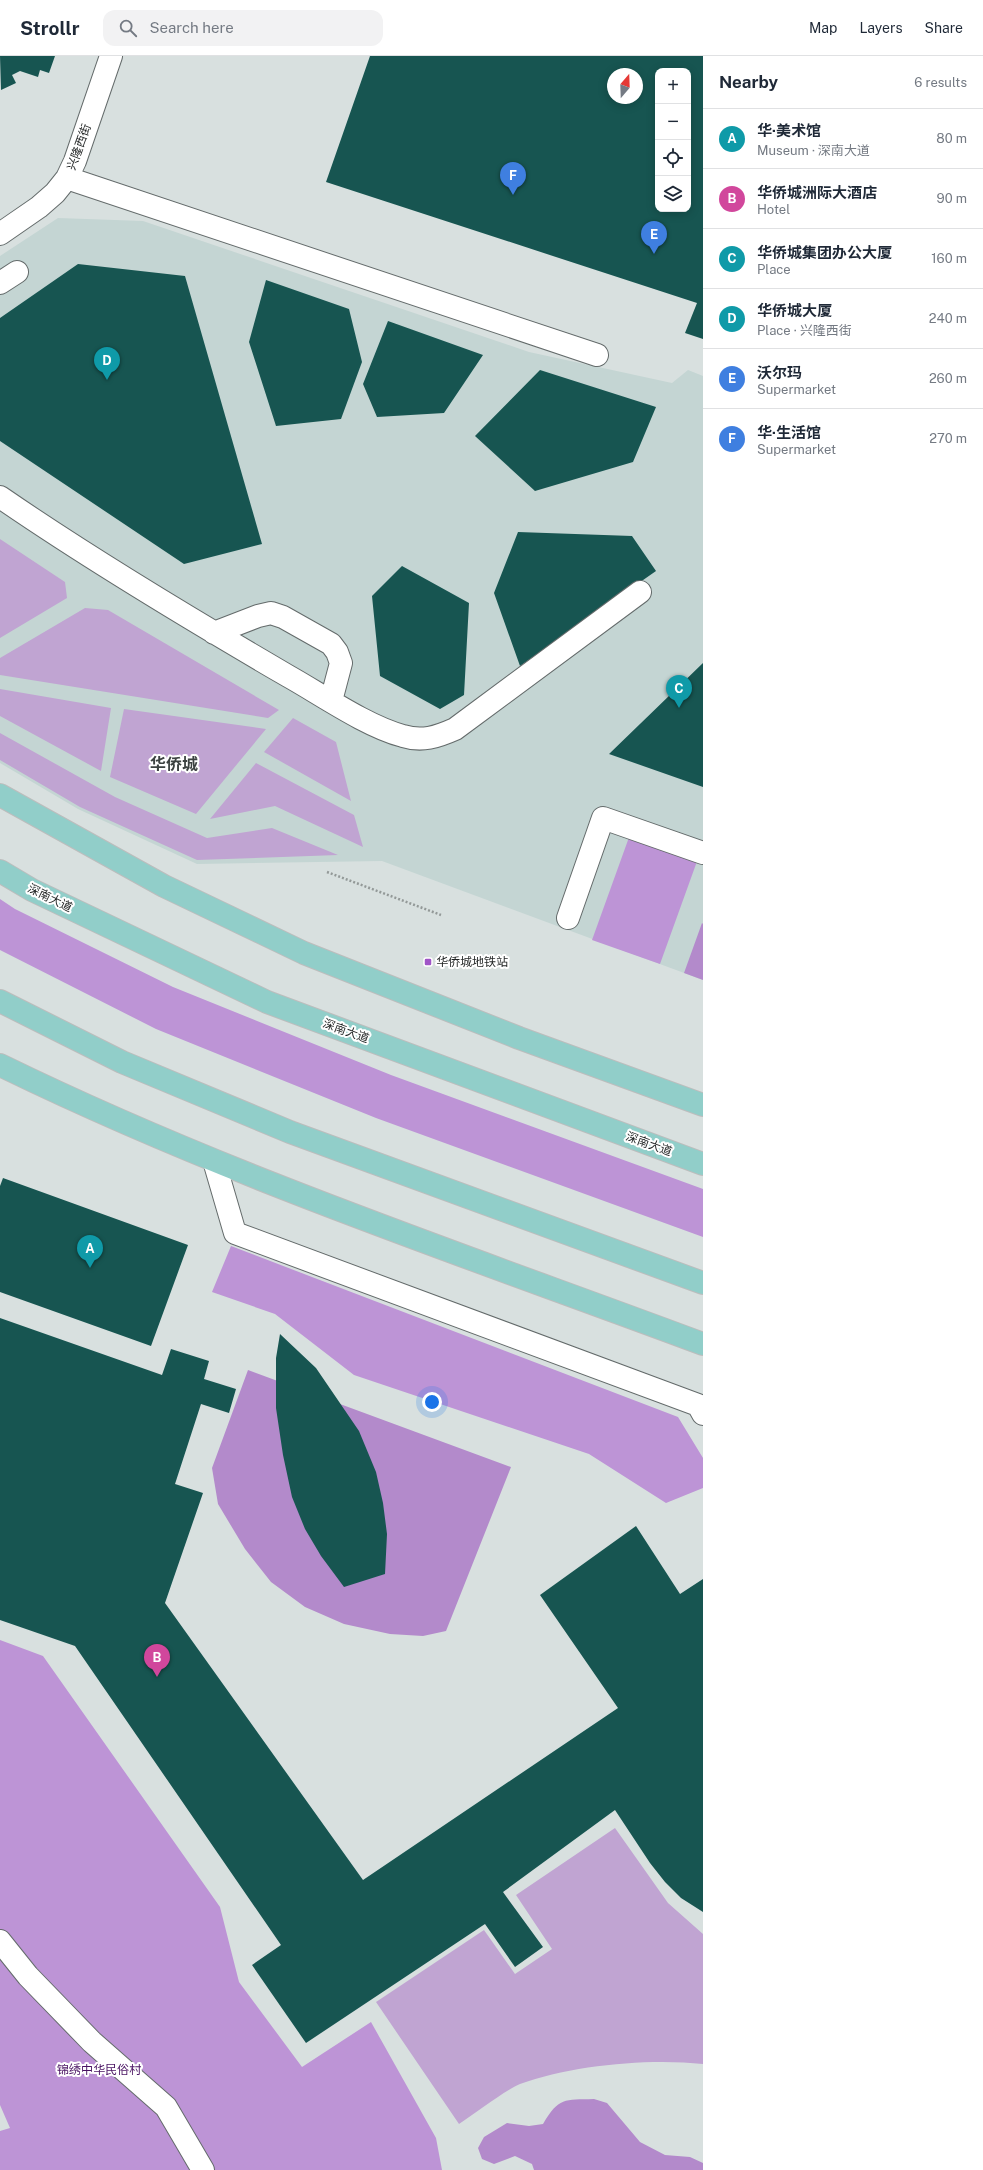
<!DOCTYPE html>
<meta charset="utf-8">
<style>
body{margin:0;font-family:"Public Sans","Noto Sans SC",sans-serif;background:#f2f2f3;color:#1f2937}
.controls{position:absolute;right:12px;top:12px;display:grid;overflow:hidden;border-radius:8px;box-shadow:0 2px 10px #0003}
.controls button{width:36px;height:36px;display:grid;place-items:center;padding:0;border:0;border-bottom:1px solid #e0e1e3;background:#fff;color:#1f2937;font:20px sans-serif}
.compass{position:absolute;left:607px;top:12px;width:36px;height:36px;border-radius:50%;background:#fff;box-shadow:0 2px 10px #0003;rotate:19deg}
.you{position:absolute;left:432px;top:1346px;width:14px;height:14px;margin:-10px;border:3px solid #fff;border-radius:50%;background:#1a73e8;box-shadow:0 0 0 6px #1a73e833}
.badge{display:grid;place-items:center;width:26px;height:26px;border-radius:50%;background:#a055c7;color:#fff;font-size:13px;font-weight:700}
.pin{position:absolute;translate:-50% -33px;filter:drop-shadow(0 1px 2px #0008)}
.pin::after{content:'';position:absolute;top:21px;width:14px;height:12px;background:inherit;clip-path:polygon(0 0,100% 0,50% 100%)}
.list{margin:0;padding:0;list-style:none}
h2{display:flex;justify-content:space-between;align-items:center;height:52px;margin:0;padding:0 16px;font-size:17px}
h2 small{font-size:13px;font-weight:400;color:#747a83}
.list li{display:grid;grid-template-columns:26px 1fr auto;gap:12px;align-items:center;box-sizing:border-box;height:60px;padding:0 16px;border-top:1px solid #e0e1e3}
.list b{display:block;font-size:15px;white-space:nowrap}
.list p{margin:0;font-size:13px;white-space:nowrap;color:#747a83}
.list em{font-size:13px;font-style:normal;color:#747a83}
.icon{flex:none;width:22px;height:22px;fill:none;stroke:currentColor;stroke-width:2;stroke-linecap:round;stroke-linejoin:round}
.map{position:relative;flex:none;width:703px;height:2114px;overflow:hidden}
header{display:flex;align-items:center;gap:24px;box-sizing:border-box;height:56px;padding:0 20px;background:#fff;border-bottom:1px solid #e0e1e3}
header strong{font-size:19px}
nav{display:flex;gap:22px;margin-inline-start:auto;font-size:14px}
.search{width:280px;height:36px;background:#f2f2f3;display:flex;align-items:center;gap:10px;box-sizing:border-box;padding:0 14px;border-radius:12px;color:#747a83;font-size:15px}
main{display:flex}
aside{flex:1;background:#fff}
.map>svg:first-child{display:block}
.built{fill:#c4d5d3}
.green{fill:#c0a4d2}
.forest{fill:#bd94d6}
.water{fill:#b38acb}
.building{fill:#175551;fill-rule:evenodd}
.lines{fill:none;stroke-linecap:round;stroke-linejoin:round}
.minor-casing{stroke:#646b6b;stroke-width:24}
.major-casing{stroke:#bcbdbd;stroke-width:24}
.path{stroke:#939998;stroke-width:2.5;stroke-dasharray:2 2;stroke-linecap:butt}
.minor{stroke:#fff;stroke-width:22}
.major{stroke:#91cec9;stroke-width:22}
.poi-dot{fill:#a055c7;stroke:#fff;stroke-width:1.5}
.labels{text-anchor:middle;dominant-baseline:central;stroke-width:4;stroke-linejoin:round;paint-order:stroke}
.street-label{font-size:12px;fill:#1f2222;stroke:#fff}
.poi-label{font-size:12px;fill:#1f2222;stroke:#fff;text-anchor:start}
.park-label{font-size:12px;fill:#491362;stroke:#fff}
.district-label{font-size:16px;font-weight:bold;fill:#3c4241;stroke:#fff}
</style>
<header>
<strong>Strollr</strong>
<div class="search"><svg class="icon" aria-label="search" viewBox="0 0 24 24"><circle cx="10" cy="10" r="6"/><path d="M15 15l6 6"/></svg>Search here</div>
<nav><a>Map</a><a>Layers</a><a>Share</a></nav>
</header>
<main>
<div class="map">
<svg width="703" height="2114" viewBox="0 0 703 2114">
<rect width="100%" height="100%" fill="#d8e0df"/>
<path class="built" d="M58 162 143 165 529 296 672 327 688 314 703 320V924L382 805 197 808 78 753 0 707V200Z"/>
<path class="green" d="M0 483 65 526 67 542 0 582Z
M85 552 108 554 279 654 268 662 0 619V602Z
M0 633 111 652 101 715 0 660Z
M124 653 266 673 196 758 110 721Z
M293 662 336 686 351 745 264 696Z
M0 677 115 741 207 782 272 772 338 799 197 804 80 751 0 704Z
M256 707 354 759 363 791 275 750 210 763Z
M615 1772 668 1847 703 1878V2008C650 2002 571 2009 520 2028 504 2035 476 2057 459 2068L376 1946 484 1874 515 1918 552 1893 516 1839Z"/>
<path class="forest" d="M632 773 700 797 660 908 592 884Z
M0 843 15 853 173 931 391 1019 703 1133V1181L376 1062 156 973 0 894Z
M231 1190 678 1361 703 1402V1432L666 1447 589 1398 354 1319 275 1258 212 1236Z
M0 1584 43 1600 220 1851 239 1926 302 2011 371 1966 436 2082 442 2114H0V2075L10 2072 0 2049Z"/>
<path class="water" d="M702 867 703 868V924L684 917Z
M248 1314 511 1411 446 1575 423 1580 390 1578 344 1568 305 1551 271 1526 245 1493 218 1448 212 1412Z
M594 2043 607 2047 640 2086 665 2099 690 2101 703 2107V2114H534L532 2108 515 2100 494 2108 482 2103 478 2092 484 2081 507 2067 529 2070 543 2068C559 2041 564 2044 594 2043Z"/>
<path class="building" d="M0 0H55L49 17 40 14 38 21 20 15 12 19 16 27 1 34Z
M370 0H703V283L685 277 697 247 326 126ZM658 15H688V153H658ZM613 18H637V42H613Z
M78 208 185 220 262 488 184 508 0 385V262Z
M266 224 349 253 362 306 341 363 276 370 249 286Z
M388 265 483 299 444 357 377 361 363 328Z
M540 314 656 351 633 406 535 435 475 380Z
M518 476 632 480 656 515 520 610 494 537Z
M402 510 469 547 464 639 440 653 380 620 372 540Z
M703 607V731L609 698Z
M3 1122 188 1189 151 1290 0 1236V1130Z
M0 1262 162 1319 171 1293 209 1305 204 1323 236 1333 229 1357 201 1348 175 1428 203 1437 165 1547 363 1824 618 1652 540 1539 636 1470 680 1538 703 1523V1856L681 1842 665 1826 650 1807 615 1754 503 1836 543 1891 515 1911 485 1868 306 1987 252 1909 281 1889 75 1590 0 1564Z
M280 1278 316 1312 359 1375 376 1416 383 1447 387 1478 385 1518 344 1531 321 1500 305 1473 292 1441 283 1399 276 1352V1302Z"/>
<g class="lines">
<defs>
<path id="minor" d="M67 122 597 299
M0 178 39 151 55 137 67 122 75 105 111 0
M0 227 17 216
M0 441C93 505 190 563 288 620 322 639 366 670 403 680 422 686 437 681 455 673L640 536
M214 577 258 560 271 557 283 561 331 588 337 596 341 607 331 645
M568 862 603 762 703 797
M214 1105 235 1177 698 1349 703 1358
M0 1885 28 1920 92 1986 166 2051 203 2114"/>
<path id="major" d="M0 739 164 830 304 897 519 982 703 1049
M0 815 32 834 267 946 703 1108
M0 945 122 1006 290 1076 703 1227
M0 1009C227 1120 467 1200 703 1288"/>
</defs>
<use href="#minor" class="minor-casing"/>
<use href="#major" class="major-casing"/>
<path class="path" d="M327 816 441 859"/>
<use href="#minor" class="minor"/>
<use href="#major" class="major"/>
</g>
<rect class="poi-dot" x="424" y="902" width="8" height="8" rx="2"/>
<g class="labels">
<g class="street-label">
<text transform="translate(79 91) rotate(-70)">兴隆西街</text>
<text transform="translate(50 842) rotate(26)">深南大道</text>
<text transform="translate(346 975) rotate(20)">深南大道</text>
<text transform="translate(649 1088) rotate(20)">深南大道</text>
</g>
<g class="poi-label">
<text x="436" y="906">华侨城地铁站</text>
</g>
<g class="park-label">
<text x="99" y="2014">锦绣中华民俗村</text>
</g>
<g class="district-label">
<text x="174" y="708">华侨城</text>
</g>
</g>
</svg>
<div class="controls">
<button>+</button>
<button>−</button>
<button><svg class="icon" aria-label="locate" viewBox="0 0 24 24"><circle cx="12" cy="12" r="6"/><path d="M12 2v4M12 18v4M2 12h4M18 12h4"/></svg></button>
<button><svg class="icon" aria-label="layers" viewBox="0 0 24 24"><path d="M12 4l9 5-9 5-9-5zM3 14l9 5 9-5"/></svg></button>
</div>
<svg class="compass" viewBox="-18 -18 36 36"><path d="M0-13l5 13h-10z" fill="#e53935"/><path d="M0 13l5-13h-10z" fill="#747a83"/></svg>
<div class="you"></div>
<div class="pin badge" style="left:90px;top:1212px;background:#0f9aa8">A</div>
<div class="pin badge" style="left:157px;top:1621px;background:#d1479c">B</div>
<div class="pin badge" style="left:679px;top:652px;background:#0f9aa8">C</div>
<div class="pin badge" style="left:107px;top:324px;background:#0f9aa8">D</div>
<div class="pin badge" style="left:654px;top:198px;background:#3f7fe0">E</div>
<div class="pin badge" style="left:513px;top:139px;background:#3f7fe0">F</div>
</div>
<aside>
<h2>Nearby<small>6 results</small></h2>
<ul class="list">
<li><span class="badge" style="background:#0f9aa8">A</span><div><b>华·美术馆</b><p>Museum · 深南大道</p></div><em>80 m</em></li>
<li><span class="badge" style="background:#d1479c">B</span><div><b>华侨城洲际大酒店</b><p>Hotel</p></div><em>90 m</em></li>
<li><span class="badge" style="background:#0f9aa8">C</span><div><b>华侨城集团办公大厦</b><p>Place</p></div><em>160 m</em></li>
<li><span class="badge" style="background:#0f9aa8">D</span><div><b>华侨城大厦</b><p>Place · 兴隆西街</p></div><em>240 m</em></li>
<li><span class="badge" style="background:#3f7fe0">E</span><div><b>沃尔玛</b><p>Supermarket</p></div><em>260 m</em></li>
<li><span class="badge" style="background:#3f7fe0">F</span><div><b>华·生活馆</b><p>Supermarket</p></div><em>270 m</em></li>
</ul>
</aside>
</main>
